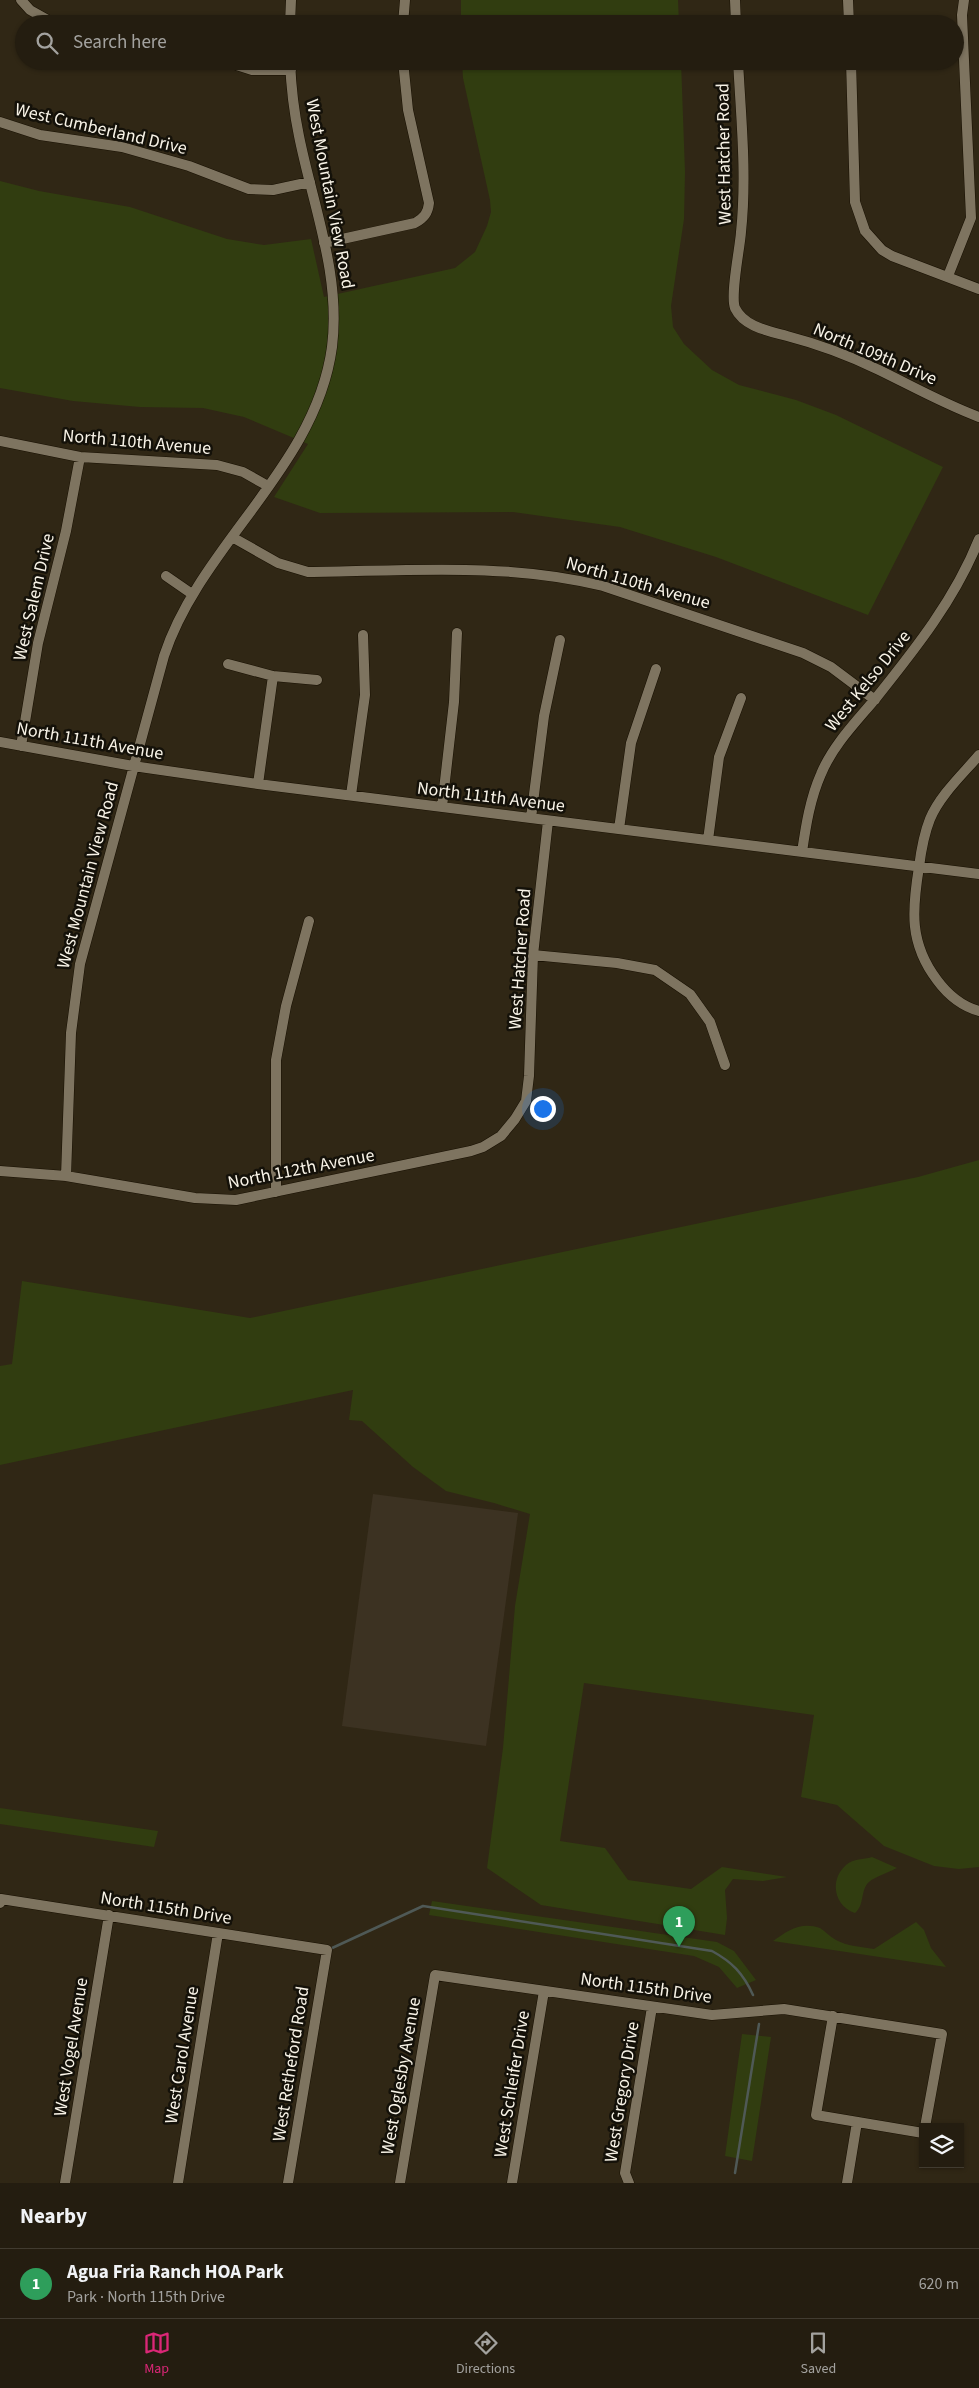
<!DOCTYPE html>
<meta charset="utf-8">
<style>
body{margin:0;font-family:"Source Sans 3",sans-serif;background:#302a1e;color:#f1f3f6}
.controls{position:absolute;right:15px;bottom:15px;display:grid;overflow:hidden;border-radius:0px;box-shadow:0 1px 4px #0004}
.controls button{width:45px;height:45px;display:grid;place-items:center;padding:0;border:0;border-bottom:1px solid #413b30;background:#241d10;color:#f1f3f6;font:25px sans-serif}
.you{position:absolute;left:542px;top:1108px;width:18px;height:18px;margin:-12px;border:4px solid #fff;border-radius:50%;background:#1a73e8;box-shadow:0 0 0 8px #1a73e833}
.badge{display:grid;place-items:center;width:32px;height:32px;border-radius:50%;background:#db2777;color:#fff;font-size:16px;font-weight:700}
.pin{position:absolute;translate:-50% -41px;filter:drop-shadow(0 1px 2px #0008)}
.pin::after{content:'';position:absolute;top:26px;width:18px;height:15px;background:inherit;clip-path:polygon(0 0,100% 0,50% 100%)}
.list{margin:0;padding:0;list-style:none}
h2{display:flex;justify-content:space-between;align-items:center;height:65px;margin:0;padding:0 20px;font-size:21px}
h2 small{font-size:16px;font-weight:400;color:#a3a29f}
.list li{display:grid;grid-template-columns:32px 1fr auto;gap:15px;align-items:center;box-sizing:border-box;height:70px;padding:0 20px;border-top:1px solid #413b30}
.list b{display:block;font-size:19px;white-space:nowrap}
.list p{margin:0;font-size:16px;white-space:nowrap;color:#a3a29f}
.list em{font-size:16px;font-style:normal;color:#a3a29f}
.icon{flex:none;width:28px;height:28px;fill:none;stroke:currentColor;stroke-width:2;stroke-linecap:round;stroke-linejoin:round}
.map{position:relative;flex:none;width:979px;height:2183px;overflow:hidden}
.search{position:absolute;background:#241d10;box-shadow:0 1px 4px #0004;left:15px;right:15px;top:15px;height:55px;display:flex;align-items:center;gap:12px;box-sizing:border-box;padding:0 18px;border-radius:28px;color:#a3a29f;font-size:19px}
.sheet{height:135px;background:#241d10}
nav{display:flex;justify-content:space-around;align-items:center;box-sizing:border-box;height:70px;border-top:1px solid #413b30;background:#241d10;font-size:14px;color:#a3a29f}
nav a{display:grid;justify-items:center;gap:2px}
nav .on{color:#db2777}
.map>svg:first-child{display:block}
.industrial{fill:#3c3222}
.green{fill:#313d10}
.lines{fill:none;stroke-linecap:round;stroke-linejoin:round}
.stream{stroke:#4f5956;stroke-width:2.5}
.minor-casing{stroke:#181002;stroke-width:11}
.minor{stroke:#7e7460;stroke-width:10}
.labels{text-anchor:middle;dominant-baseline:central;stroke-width:5;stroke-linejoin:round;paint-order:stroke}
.street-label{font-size:18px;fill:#f8f3e7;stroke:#141109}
</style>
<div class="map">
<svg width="979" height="2183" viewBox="0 0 979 2183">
<rect width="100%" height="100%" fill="#302715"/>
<path class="industrial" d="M373 1494 518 1513 486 1746 342 1726Z"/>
<path class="green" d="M461 0H678L679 24H461Z
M462 61H681L685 172 684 219 671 306 673 327 684 344 712 370 739 385 796 400 836 415 943 467 868 615 716 557 620 527 513 512 320 513 274 497 308 444 244 417 203 408 140 407 73 401 0 388V181L39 191 130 207 227 239 264 245 311 239 324 297 455 268 475 252 487 226 491 212 490 200 463 78Z
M979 1160V1867L959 1869 934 1866 884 1846 837 1805 801 1797 814 1715 584 1683 560 1841 605 1848 628 1880 691 1889 722 1867 787 1877 763 1881 733 1879 725 1890 727 1918 725 1935 541 1905 487 1868 503 1748 515 1606 530 1514 494 1503 446 1491 413 1467 362 1421 349 1420 353 1390 0 1465V1366L12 1364 22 1281 250 1318 918 1177Z
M0 1808 158 1831 154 1847 0 1824Z
M872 1857 897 1868C891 1871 871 1879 869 1882 860 1890 865 1905 855 1913 834 1906 829 1880 846 1865 854 1858 863 1860 872 1857Z
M432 1901 717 1942 734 1951 756 1980 737 1988 719 1967 694 1956 429 1915Z
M916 1922 924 1930 931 1948 946 1967 773 1941C787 1931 801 1921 820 1928 825 1931 830 1937 836 1940 847 1946 861 1947 874 1949Z
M742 2034 771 2037 752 2161 725 2156Z"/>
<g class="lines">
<path class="stream" d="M330 1949 423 1906 712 1951C732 1962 743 1973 753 1995
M735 2173 759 2024"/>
<defs>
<path id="minor" d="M21 0 30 10 55 24
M735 0 736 24
M848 0 849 24
M290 24 291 0
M403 24 405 0
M224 61 252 70H291
M738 61C741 118 747 175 741 232 740 248 730 295 735 308 744 327 769 331 787 336 818 344 850 356 879 370 912 386 944 404 979 417
M851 61 855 202 865 231 882 250 892 256 979 289
M0 122 40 135 122 147 189 166 249 189 273 190 310 182
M324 243 415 223C424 218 428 213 429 203L408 110 403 61
M948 276 971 218 962 15 964 0
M0 441 80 457 217 465 243 472 268 486
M232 537 278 563 308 572C406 571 506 562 603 586L803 653 831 667 875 700
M166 576 192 594
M228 664 273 676 317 680
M0 742 133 766 258 784 979 874
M21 746 38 643 66 531 80 457
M979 755C963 774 940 795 930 819 924 834 921 851 919 867 912 910 909 943 937 980 948 995 961 1006 979 1011
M258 784 273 676
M351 795 365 695 363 635
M442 807 454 702 457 633
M531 818 544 716 560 640
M619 829 631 743 656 669
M708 840 719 757 741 698
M802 852C806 825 810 799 821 774 833 745 856 722 876 698 916 648 955 599 979 539
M533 955 617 963 655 970 690 994 710 1022 725 1065
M0 1171 66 1176 195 1198 236 1200 471 1151 483 1147 501 1136 515 1119 526 1101 529 1076 533 955 548 821
M66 1176 71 1033 80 964 164 656C201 544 316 467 332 347 341 275 313 206 299 136 294 112 291 86 290 61
M276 1192V1060L286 1006 309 921
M0 1903 1 1899 327 1950 288 2183
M833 2016 816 2115 923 2133
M65 2183 109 1915
M178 2183 218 1933
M400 2183 435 1975 712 2015 784 2009 942 2034 925 2127
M512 2183 544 1991
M629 2183 625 2173 652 2007
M847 2183 857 2122"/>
</defs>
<use href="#minor" class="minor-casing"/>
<use href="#minor" class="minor"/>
</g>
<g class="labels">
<g class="street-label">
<text transform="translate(101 129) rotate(13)">West Cumberland Drive</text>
<text transform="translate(724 154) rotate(-91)">West Hatcher Road</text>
<text transform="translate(330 194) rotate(79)">West Mountain View Road</text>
<text transform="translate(875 354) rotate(23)">North 109th Drive</text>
<text transform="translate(137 442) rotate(5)">North 110th Avenue</text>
<text transform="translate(638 583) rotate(16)">North 110th Avenue</text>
<text transform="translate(34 597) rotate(-77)">West Salem Drive</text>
<text transform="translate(868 681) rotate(-51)">West Kelso Drive</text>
<text transform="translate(90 741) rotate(10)">North 111th Avenue</text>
<text transform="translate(491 797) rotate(7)">North 111th Avenue</text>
<text transform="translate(88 875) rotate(-75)">West Mountain View Road</text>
<text transform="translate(520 959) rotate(-86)">West Hatcher Road</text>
<text transform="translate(301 1169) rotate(-11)">North 112th Avenue</text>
<text transform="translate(166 1908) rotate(9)">North 115th Drive</text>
<text transform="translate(646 1988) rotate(8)">North 115th Drive</text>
<text transform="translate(71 2047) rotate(-81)">West Vogel Avenue</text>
<text transform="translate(182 2055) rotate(-81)">West Carol Avenue</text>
<text transform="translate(291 2064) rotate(-81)">West Retheford Road</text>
<text transform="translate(401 2076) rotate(-80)">West Oglesby Avenue</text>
<text transform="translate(512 2084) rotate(-81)">West Schleifer Drive</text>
<text transform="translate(622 2092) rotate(-81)">West Gregory Drive</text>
</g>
</g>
</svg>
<div class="controls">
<button><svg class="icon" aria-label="layers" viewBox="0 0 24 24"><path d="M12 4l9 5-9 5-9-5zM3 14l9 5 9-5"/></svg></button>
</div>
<div class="you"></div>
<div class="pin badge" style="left:679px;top:1947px;background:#2e9e5b">1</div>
<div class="search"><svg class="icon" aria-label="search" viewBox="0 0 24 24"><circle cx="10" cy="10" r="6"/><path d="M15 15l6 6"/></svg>Search here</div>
</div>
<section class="sheet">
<h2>Nearby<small></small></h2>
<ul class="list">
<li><span class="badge" style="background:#2e9e5b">1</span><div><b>Agua Fria Ranch HOA Park</b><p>Park · North 115th Drive</p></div><em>620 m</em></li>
</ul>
</section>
<nav>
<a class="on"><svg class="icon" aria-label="map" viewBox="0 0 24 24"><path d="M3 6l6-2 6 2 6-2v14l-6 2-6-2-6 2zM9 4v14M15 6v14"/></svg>Map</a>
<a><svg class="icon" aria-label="directions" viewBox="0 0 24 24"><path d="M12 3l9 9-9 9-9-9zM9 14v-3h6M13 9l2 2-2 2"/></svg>Directions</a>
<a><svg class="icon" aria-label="saved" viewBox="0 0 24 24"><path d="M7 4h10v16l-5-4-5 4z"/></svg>Saved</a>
</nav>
